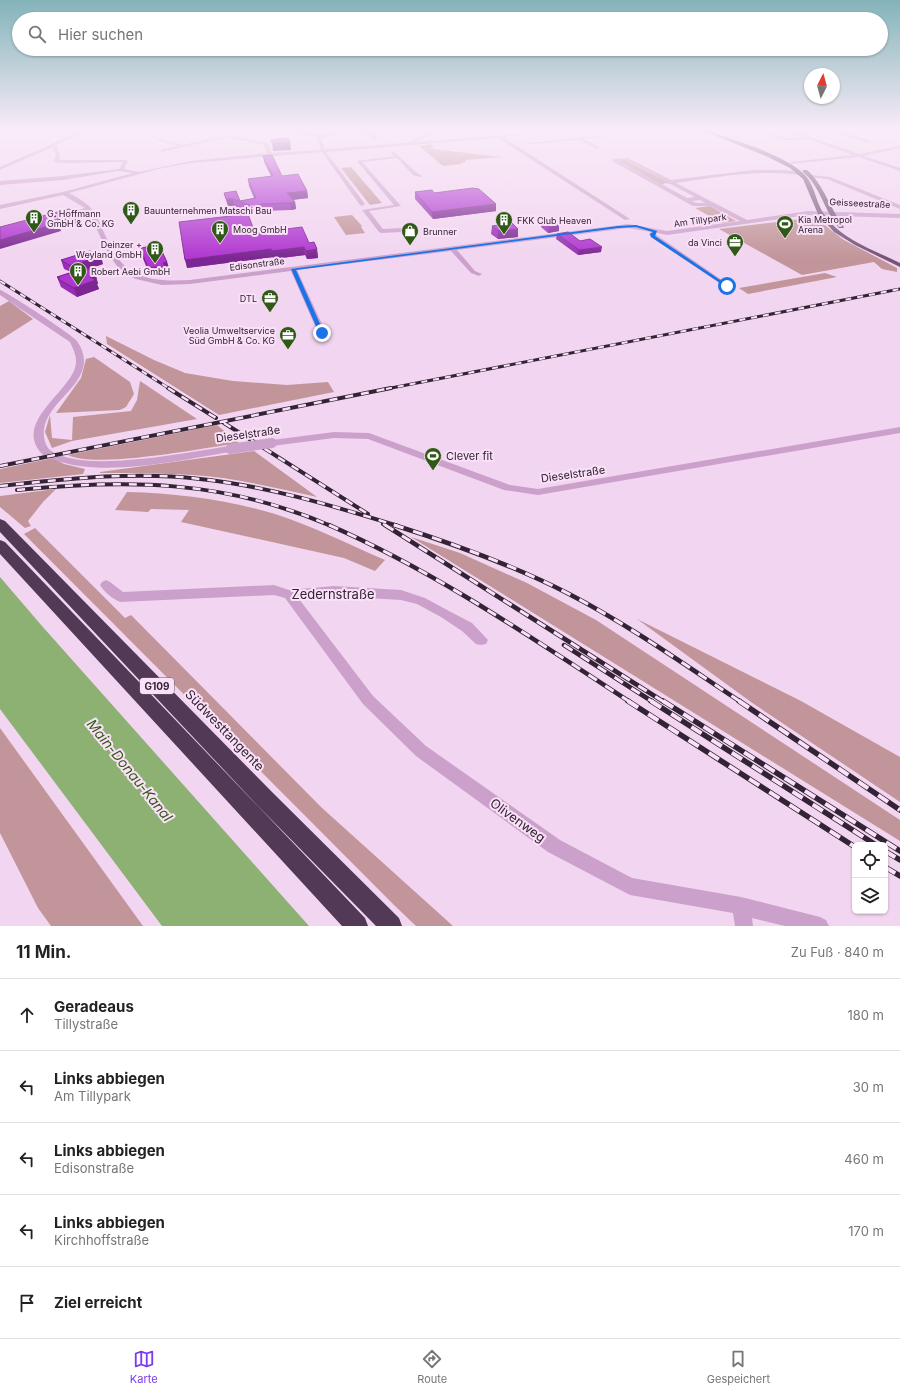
<!DOCTYPE html>
<html lang="de">
<meta charset="utf-8">
<style>
body{margin:0;font-family:Inter,sans-serif;background:#f2f2f2;color:#222}
.controls{position:absolute;right:12px;bottom:12px;display:grid;overflow:hidden;border-radius:6px;box-shadow:0 1px 3px #0004}
.controls button{width:36px;height:36px;display:grid;place-items:center;padding:0;border:0;border-bottom:1px solid #e0e0e0;background:#fff;color:#222;font:20px sans-serif}
.compass{position:absolute;left:804px;top:68px;width:36px;height:36px;border-radius:50%;background:#fff;box-shadow:0 1px 3px #0004;rotate:6deg}
.stop{position:absolute;width:12px;height:12px;margin:-9px;border:3px solid #1a73e8;border-radius:50%;background:#fff}
.stop.end{background:#1a73e8;border-color:#fff;box-shadow:0 1px 4px #0008}
.list{margin:0;padding:0;list-style:none}
h2{display:flex;justify-content:space-between;align-items:center;height:52px;margin:0;padding:0 16px;font-size:17px}
h2 small{font-size:13px;font-weight:400;color:#767676}
.list li{display:grid;grid-template-columns:26px 1fr auto;gap:12px;align-items:center;box-sizing:border-box;height:72px;padding:0 16px;border-top:1px solid #e0e0e0}
.list b{display:block;font-size:15px;white-space:nowrap}
.list p{margin:0;font-size:13px;white-space:nowrap;color:#767676}
.list em{font-size:13px;font-style:normal;color:#767676}
.icon{flex:none;width:22px;height:22px;fill:none;stroke:currentColor;stroke-width:2;stroke-linecap:round;stroke-linejoin:round}
.map{position:relative;flex:none;width:900px;height:926px;overflow:hidden}
.search{position:absolute;background:#fff;box-shadow:0 1px 3px #0004;left:12px;right:12px;top:12px;height:44px;display:flex;align-items:center;gap:10px;box-sizing:border-box;padding:0 14px;border-radius:22px;color:#767676;font-size:15px}
.sheet{height:412px;background:#fff}
nav{display:flex;justify-content:space-around;align-items:center;box-sizing:border-box;height:56px;border-top:1px solid #e0e0e0;background:#fff;font-size:11px;color:#767676}
nav a{display:grid;justify-items:center;gap:2px}
nav .on{color:#7c3aed}
.map>svg:first-child{display:block}
.green{fill:#c2959a}
.water{fill:#8cb172}
.lines{fill:none;stroke-linecap:round;stroke-linejoin:round}
.minor{fill:#cba1cb;fill-rule:evenodd}
.major{fill:#745478;fill-rule:evenodd}
.highway{fill:#523a56;fill-rule:evenodd}
.rail-far3-casing{stroke:#322434;stroke-width:3}
.rail-far2-casing{stroke:#322434;stroke-width:4}
.rail-far1-casing{stroke:#322434;stroke-width:4.5}
.rail-casing{stroke:#322434;stroke-width:5.5}
.rail-far3{stroke:#fae1f8;stroke-width:2;stroke-dasharray:6;stroke-linecap:butt}
.rail-far2{stroke:#fae1f8;stroke-width:2.5;stroke-dasharray:8;stroke-linecap:butt}
.rail-far1{stroke:#fae1f8;stroke-width:3;stroke-dasharray:10;stroke-linecap:butt}
.rail{stroke:#fae1f8;stroke-width:4;stroke-dasharray:12;stroke-linecap:butt}
.minor-bridge{stroke:#cba1cb;stroke-width:10}
.wall{fill:#972eb3}
.shaded-wall{fill:#7b2692}
.building{fill:#b036d0;stroke:#7b2692}
.route{fill:#1a73e8}
.labels{text-anchor:middle;dominant-baseline:central;stroke-width:4;stroke-linejoin:round;paint-order:stroke}
.far-street-label{font-size:9px;fill:#322434;stroke:#fae1f8}
.far-poi-label{font-size:9px;fill:#322434;stroke:#fae1f8;text-anchor:start}
.shield{fill:#fae1f8;stroke:#6e5d6f;stroke-width:1}
.shield-label{font-size:10px;font-weight:bold;fill:#322434}
.street-label{font-size:11px;fill:#322434;stroke:#fae1f8}
.poi-label{font-size:11px;fill:#322434;stroke:#fae1f8;text-anchor:start}
.near-street-label{font-size:13px;fill:#322434;stroke:#fae1f8}
.near-water-label{font-size:14px;font-style:italic;fill:#305917;stroke:#fae1f8}
</style>
<div class="map">
<svg width="900" height="926" viewBox="0 0 900 926">
<rect width="100%" height="100%" fill="#f2d5f0"/>
<path class="green" d="M432 144 433 149 501 157 465 160 466 162 460 163 462 164 443 166 419 146Z
M616 160H625L671 184 665 183 662 185Z
M351 167 382 203 370 205 341 168Z
M710 206 736 221 722 223 695 208Z
M352 215 362 226 361 227 365 233 346 235 334 217Z
M809 218 818 219 832 231 844 240 897 268V272L882 269 874 262 802 275 719 229Z
M825 273 837 277 748 294 739 288Z
M9 301 33 319 0 340V306Z
M106 336 154 360 185 373 233 381 287 385 328 382 334 392 219 415 107 344Z
M94 357 130 382 134 394 126 407 120 410 56 413 81 378 86 359Z
M140 381 197 419 72 441 52 448 45 432 50 415 52 438 72 440 73 417 131 411 137 400Z
M217 425 239 443C203 448 97 469 68 455Z
M254 451 317 497C286 490 255 483 223 478 183 473 141 473 100 473V472Z
M53 458 64 464 85 469 83 474 0 483V469Z
M56 489 43 502 28 521 31 526 25 528 0 507V496Z
M127 492C177 493 227 500 275 514 312 526 348 544 385 560L375 571 344 558 181 522 189 510 151 509 148 512 115 510Z
M35 528 125 618 131 615 321 807 453 926H416L395 906 24 534Z
M411 537 460 553 527 583 596 620 900 820V841Z
M637 619 801 701 900 757V802L751 702Z
M0 728 143 926H51L38 908 0 833Z"/>
<path class="water" d="M0 577 42 626 309 926H162L0 709Z"/>
<g class="lines">
<path class="minor" d="M83 130H88L56 145 60 155 59 160H126L128 161 124 169 139 172 191 161 267 153 264 145 227 137 162 152 160 150 178 146 157 140 159 138 182 145 253 130 232 136 268 143 272 153 321 150 317 138 318 137 301 135 292 130 323 135 340 130H350L370 132 378 139 374 140C360 127 338 132 321 139L325 149 572 130 570 131 503 137 630 219 625 220 498 138 326 152 365 204 362 206 360 205 322 152 191 163 158 169 69 193C96 207 95 213 107 239 124 279 150 282 190 280L628 224 667 231 740 221 710 206H693L612 161 614 159 628 158 671 180 753 170H786L803 173 801 175C759 169 717 177 676 183L747 220 808 211 900 214V218L808 215 667 235 657 233 655 234 729 285 730 286 727 288 651 237 649 234 651 232 628 228 457 250 475 271 482 274 479 276 471 273 451 251 297 270 327 335 323 337 319 335 291 271 190 284 162 285 136 279 126 274 117 266 109 255 88 211 62 217V215L85 208 63 195 0 209V205L63 192 133 173 118 171 63 180 0 185V181L63 176 119 169 123 162 64 163 54 162 56 155 53 147 0 170V167ZM625 160 695 197 687 198 619 161ZM700 200 705 203H696L692 201Z
M438 130H443L415 142 411 141Z
M756 130H761L784 138H803L783 130H788L800 134 844 130 841 131 872 142 868 143 834 132 804 135 859 154 900 146V148L864 156 900 168V171L859 157 789 164 791 162 853 155 808 139 784 140Z
M875 130H880L894 135 890 136Z
M606 135 604 137 584 139 599 147 597 149 579 140 530 144 528 143Z
M393 151 417 173 422 176 420 177 413 175 397 158 362 162 401 206 369 211 383 229 402 228 405 230 402 232 381 233 379 232 362 210 394 205 357 161 394 156 391 152Z
M811 175 830 177 900 205V209L827 179 809 177Z
M0 290C7 292 71 334 76 340 82 347 86 359 83 368 77 391 48 404 44 429 43 437 45 448 53 452 88 473 189 452 230 446L235 449 230 452C181 460 103 478 55 460 52 459 47 458 44 456 11 425 66 395 75 368 78 358 74 351 70 342L0 295Z
M900 427V433L538 495 504 490 368 439 334 438 272 446 267 443 272 440 334 432 369 433 510 485 538 489Z
M106 580 110 582 123 592 274 585 289 590 334 586 401 590 425 598 449 611 472 623 488 640 486 644 481 645 476 644 462 631 441 617 417 604 401 600 334 596 299 599 373 696 426 746 560 840 632 878 741 897 820 917 826 920 829 926H785L752 918 753 926H735L733 913 630 895 548 852 416 756 363 704 285 598 274 595 120 602C113 599 104 592 100 585L102 582Z"/>
<path class="major" d="M701 130H706C736 141 778 152 803 173 815 184 815 201 824 214 840 239 874 250 900 263V267L855 245 834 232 818 214 803 179 790 168 766 156Z
M803 170H807C824 185 830 209 844 227L843 228H839C824 211 821 187 803 172Z"/>
<path class="highway" d="M0 519 5 521 272 792 399 918 402 926H376L258 806 0 532Z
M0 540 5 542 365 918 368 926H342L0 554Z"/>
<defs>
<path id="rail-far3" d="M0 281 170 389
M386 389 900 289"/>
<path id="rail-far2" d="M168 388 216 418
M224 423 368 514
M0 466 391 388
M0 486C66 479 134 471 200 479 267 486 334 506 398 526
M17 490C130 479 225 480 331 526
M383 524 387 526"/>
<path id="rail-far1" d="M329 525C436 572 532 638 630 702
M385 525 664 702
M394 525C454 544 513 565 569 594 629 625 685 665 741 702
M564 645 653 702"/>
<path id="rail" d="M628 701 855 847
M651 701 876 845
M663 701 900 851
M739 701 900 810
M885 851 900 860
M885 867 900 876"/>
</defs>
<use href="#rail-far3" class="rail-far3-casing"/>
<use href="#rail-far2" class="rail-far2-casing"/>
<use href="#rail-far1" class="rail-far1-casing"/>
<use href="#rail" class="rail-casing"/>
<use href="#rail-far3" class="rail-far3"/>
<use href="#rail-far2" class="rail-far2"/>
<use href="#rail-far1" class="rail-far1"/>
<use href="#rail" class="rail"/>
<path class="minor-bridge" d="M230 449 272 443"/>
</g>
<path class="wall" d="M263 156 282 176 307 191 308 198 293 200 295 202 296 209 291 210 263 211 257 214 234 206H228L224 193 240 201 254 198 249 186 248 179 271 176 264 162Z
M415 192 434 193 496 211 433 219 415 199Z
M542 222 559 226V231L548 233 541 227Z
M492 226 518 237 498 239 491 234Z
M255 233 309 243 317 249 318 258 307 259 305 255 273 259V257L187 268Z
M557 234 580 241 601 252 578 255 556 239Z
M140 248 167 262 170 271H166L167 275 150 276 142 256Z
M61 260 103 264 88 269 95 272 98 284H97L99 289 77 297 61 287 57 277 71 272 64 269Z"/>
<path class="shaded-wall" d="M290 142 291 150 273 151 272 143Z
M307 191 308 198 288 200 287 193Z
M226 199H233L234 206H228Z
M295 202 296 209 291 210 290 203Z
M262 204 263 211 257 214 255 207Z
M496 204V211L433 219 432 212Z
M80 214 82 222 60 228 61 231 0 249V240L54 221Z
M559 226V231L548 233 549 227Z
M518 229V237L498 239V231Z
M304 247 305 255 273 259 272 251Z
M602 247 601 252 578 255 579 250Z
M271 249 273 257 187 268 185 260Z
M317 249 318 258 307 259 306 251Z
M101 256 103 264 74 274 71 266Z
M167 262 170 271H166L167 275 150 276 148 268Z
M95 272 98 284H97L99 289 77 297 74 288 90 277 91 273Z"/>
<path class="building" d="M281 138 289 139 290 142 272 143 271 140Z
M272 155 282 176 298 174 307 191 287 193 295 202 290 203 262 204 255 207 233 199H226L224 193 236 191 240 201 256 198 248 179 273 176 263 156Z
M473 188 479 189 496 204 432 212 415 192 432 190 434 193Z
M69 209 80 214 54 221 59 223 0 240V227Z
M248 214 255 233 302 227 309 243 314 242 317 249 306 251 304 247 272 251 271 249 185 260 179 222Z
M552 221 559 226 549 227 542 222Z
M512 223 518 229 498 231 492 226Z
M568 232 580 241 590 239 602 247 579 250 557 234Z
M159 245 167 262 163 263 165 266 148 268 140 248Z
M90 251 101 256 71 266 61 260Z
M85 268 95 272 91 273 95 275 90 277 96 280 74 288 58 279 60 278 57 277Z"/>
<linearGradient id="sky" x2="0" y2="1"><stop stop-color="#83b3b9"/><stop offset="0.5" stop-color="#f9ecf8"/><stop offset="1" stop-color="#f9ecf8" stop-opacity="0"/></linearGradient>
<rect width="900" height="259" fill="url(#sky)"/>
<path class="route" d="M636 225 657 231 655 236 729 286 726 287 651 237 650 234 653 232 636 227 618 228 296 270 324 333 322 335 319 333 291 269 618 226Z"/>
<defs>
<symbol id="building-pin" viewBox="-11 -11 22 30"><path d="M0 17L-7.5 6A9.5 9.5 0 1 1 7.5 6Z" fill="#305917" stroke="#fae1f8"/><path d="M-4-6H4V6H1V3H-1V6H-4ZM-2.5-4.3h1.7v1.8h-1.7ZM.8-4.3h1.7v1.8H.8ZM-2.5-1h1.7V.8h-1.7ZM.8-1h1.7V.8H.8Z" fill="#fff"/></symbol>
<symbol id="stadium-pin" viewBox="-11 -11 22 30"><path d="M0 17L-7.5 6A9.5 9.5 0 1 1 7.5 6Z" fill="#305917" stroke="#fae1f8"/><path d="M0-5a6.5 5 0 1 0 0 10a6.5 5 0 1 0 0-10ZM-3.5-1.8h7v3.6h-7Z" fill="#fff"/></symbol>
<symbol id="shop-pin" viewBox="-11 -11 22 30"><path d="M0 17L-7.5 6A9.5 9.5 0 1 1 7.5 6Z" fill="#305917" stroke="#fae1f8"/><path d="M-5-2.5h2.3a2.7 3.5 0 0 1 5.4 0H5L5.5 6h-11ZM-1.5-2.5h3a1.5 2.3 0 0 0-3 0Z" fill="#fff"/></symbol>
<symbol id="office-pin" viewBox="-11 -11 22 30"><path d="M0 17L-7.5 6A9.5 9.5 0 1 1 7.5 6Z" fill="#305917" stroke="#fae1f8"/><path d="M-6-3h4V-5.5h4V-3h4V5H-6ZM-1-4.5V-3h2v-1.5ZM-6 0V1H6V0Z" fill="#fff"/></symbol>
</defs>
<g fill-rule="evenodd">
<use href="#building-pin" x="121" y="200" width="20" height="27"/>
<use href="#building-pin" x="24" y="208" width="20" height="27"/>
<use href="#building-pin" x="494" y="210" width="20" height="27"/>
<use href="#stadium-pin" x="775" y="214" width="20" height="27"/>
<use href="#building-pin" x="210" y="219" width="20" height="27"/>
<use href="#shop-pin" x="400" y="221" width="20" height="27"/>
<use href="#office-pin" x="725" y="232" width="20" height="27"/>
<use href="#building-pin" x="145" y="239" width="20" height="27"/>
<use href="#building-pin" x="68" y="261" width="20" height="27"/>
<use href="#office-pin" x="260" y="288" width="20" height="27"/>
<use href="#office-pin" x="278" y="325" width="20" height="27"/>
<use href="#stadium-pin" x="423" y="446" width="20" height="27"/>
</g>
<g class="labels">
<g class="far-street-label">
<text transform="translate(860 203) rotate(3)">Geisseestraße</text>
<text transform="translate(700 220) rotate(-8)">Am Tillypark</text>
<text transform="translate(257 264) rotate(-7)">Edisonstraße</text>
</g>
<g class="far-poi-label">
<text x="144" y="210">Bauunternehmen Matschi Bau</text>
<text x="47" y="213">G. Hoffmann<tspan x="47" dy="10">GmbH &amp; Co. KG</tspan></text>
<text x="798" y="219">Kia Metropol<tspan x="798" dy="10">Arena</tspan></text>
<text x="517" y="220">FKK Club Heaven</text>
<text x="233" y="229">Moog GmbH</text>
<text x="423" y="231">Brunner</text>
<text x="722" y="242" text-anchor="end">da Vinci</text>
<text x="142" y="244" text-anchor="end">Deinzer +<tspan x="142" dy="10">Weyland GmbH</tspan></text>
<text x="91" y="271">Robert Aebi GmbH</text>
<text x="257" y="298" text-anchor="end">DTL</text>
<text x="275" y="330" text-anchor="end">Veolia Umweltservice<tspan x="275" dy="10">Süd GmbH &amp; Co. KG</tspan></text>
</g>
<rect class="shield" x="140" y="678" width="34" height="16" rx="3"/>
<g class="shield-label">
<text x="157" y="686">G109</text>
</g>
<g class="street-label">
<text transform="translate(248 434) rotate(-8)">Dieselstraße</text>
<text transform="translate(573 474) rotate(-8)">Dieselstraße</text>
</g>
<g class="poi-label">
<text x="446" y="456">Clever fit</text>
</g>
<g class="near-street-label">
<text x="333" y="594">Zedernstraße</text>
<text transform="translate(225 730) rotate(46)">Südwesttangente</text>
<text transform="translate(518 820) rotate(36)">Olivenweg</text>
</g>
<g class="near-water-label">
<text transform="translate(130 770) rotate(51)">Main-Donau-Kanal</text>
</g>
</g>
</svg>
<div class="controls">
<button><svg class="icon" aria-label="locate" viewBox="0 0 24 24"><circle cx="12" cy="12" r="6"/><path d="M12 2v4M12 18v4M2 12h4M18 12h4"/></svg></button>
<button><svg class="icon" aria-label="layers" viewBox="0 0 24 24"><path d="M12 4l9 5-9 5-9-5zM3 14l9 5 9-5"/></svg></button>
</div>
<svg class="compass" viewBox="-18 -18 36 36"><path d="M0-13l5 13h-10z" fill="#e53935"/><path d="M0 13l5-13h-10z" fill="#767676"/></svg>
<div class="stop" style="left:727px;top:286px"></div>
<div class="stop end" style="left:322px;top:333px"></div>
<div class="search"><svg class="icon" aria-label="search" viewBox="0 0 24 24"><circle cx="10" cy="10" r="6"/><path d="M15 15l6 6"/></svg>Hier suchen</div>
</div>
<section class="sheet">
<h2>11 Min.<small>Zu Fuß · 840 m</small></h2>
<ul class="list">
<li><svg class="icon" aria-label="ahead" viewBox="0 0 24 24"><path d="M12 20V5M6 11l6-6 6 6"/></svg><div><b>Geradeaus</b><p>Tillystraße</p></div><em>180 m</em></li>
<li><svg class="icon" aria-label="left" viewBox="0 0 24 24"><path d="M17 20v-9H6M10 6l-5 5 5 5"/></svg><div><b>Links abbiegen</b><p>Am Tillypark</p></div><em>30 m</em></li>
<li><svg class="icon" aria-label="left" viewBox="0 0 24 24"><path d="M17 20v-9H6M10 6l-5 5 5 5"/></svg><div><b>Links abbiegen</b><p>Edisonstraße</p></div><em>460 m</em></li>
<li><svg class="icon" aria-label="left" viewBox="0 0 24 24"><path d="M17 20v-9H6M10 6l-5 5 5 5"/></svg><div><b>Links abbiegen</b><p>Kirchhoffstraße</p></div><em>170 m</em></li>
<li><svg class="icon" aria-label="arrive" viewBox="0 0 24 24"><path d="M6 21V4h12l-3 4 3 4H6"/></svg><div><b>Ziel erreicht</b></div></li>
</ul>
</section>
<nav>
<a class="on"><svg class="icon" aria-label="map" viewBox="0 0 24 24"><path d="M3 6l6-2 6 2 6-2v14l-6 2-6-2-6 2zM9 4v14M15 6v14"/></svg>Karte</a>
<a><svg class="icon" aria-label="directions" viewBox="0 0 24 24"><path d="M12 3l9 9-9 9-9-9zM9 14v-3h6M13 9l2 2-2 2"/></svg>Route</a>
<a><svg class="icon" aria-label="saved" viewBox="0 0 24 24"><path d="M7 4h10v16l-5-4-5 4z"/></svg>Gespeichert</a>
</nav>
